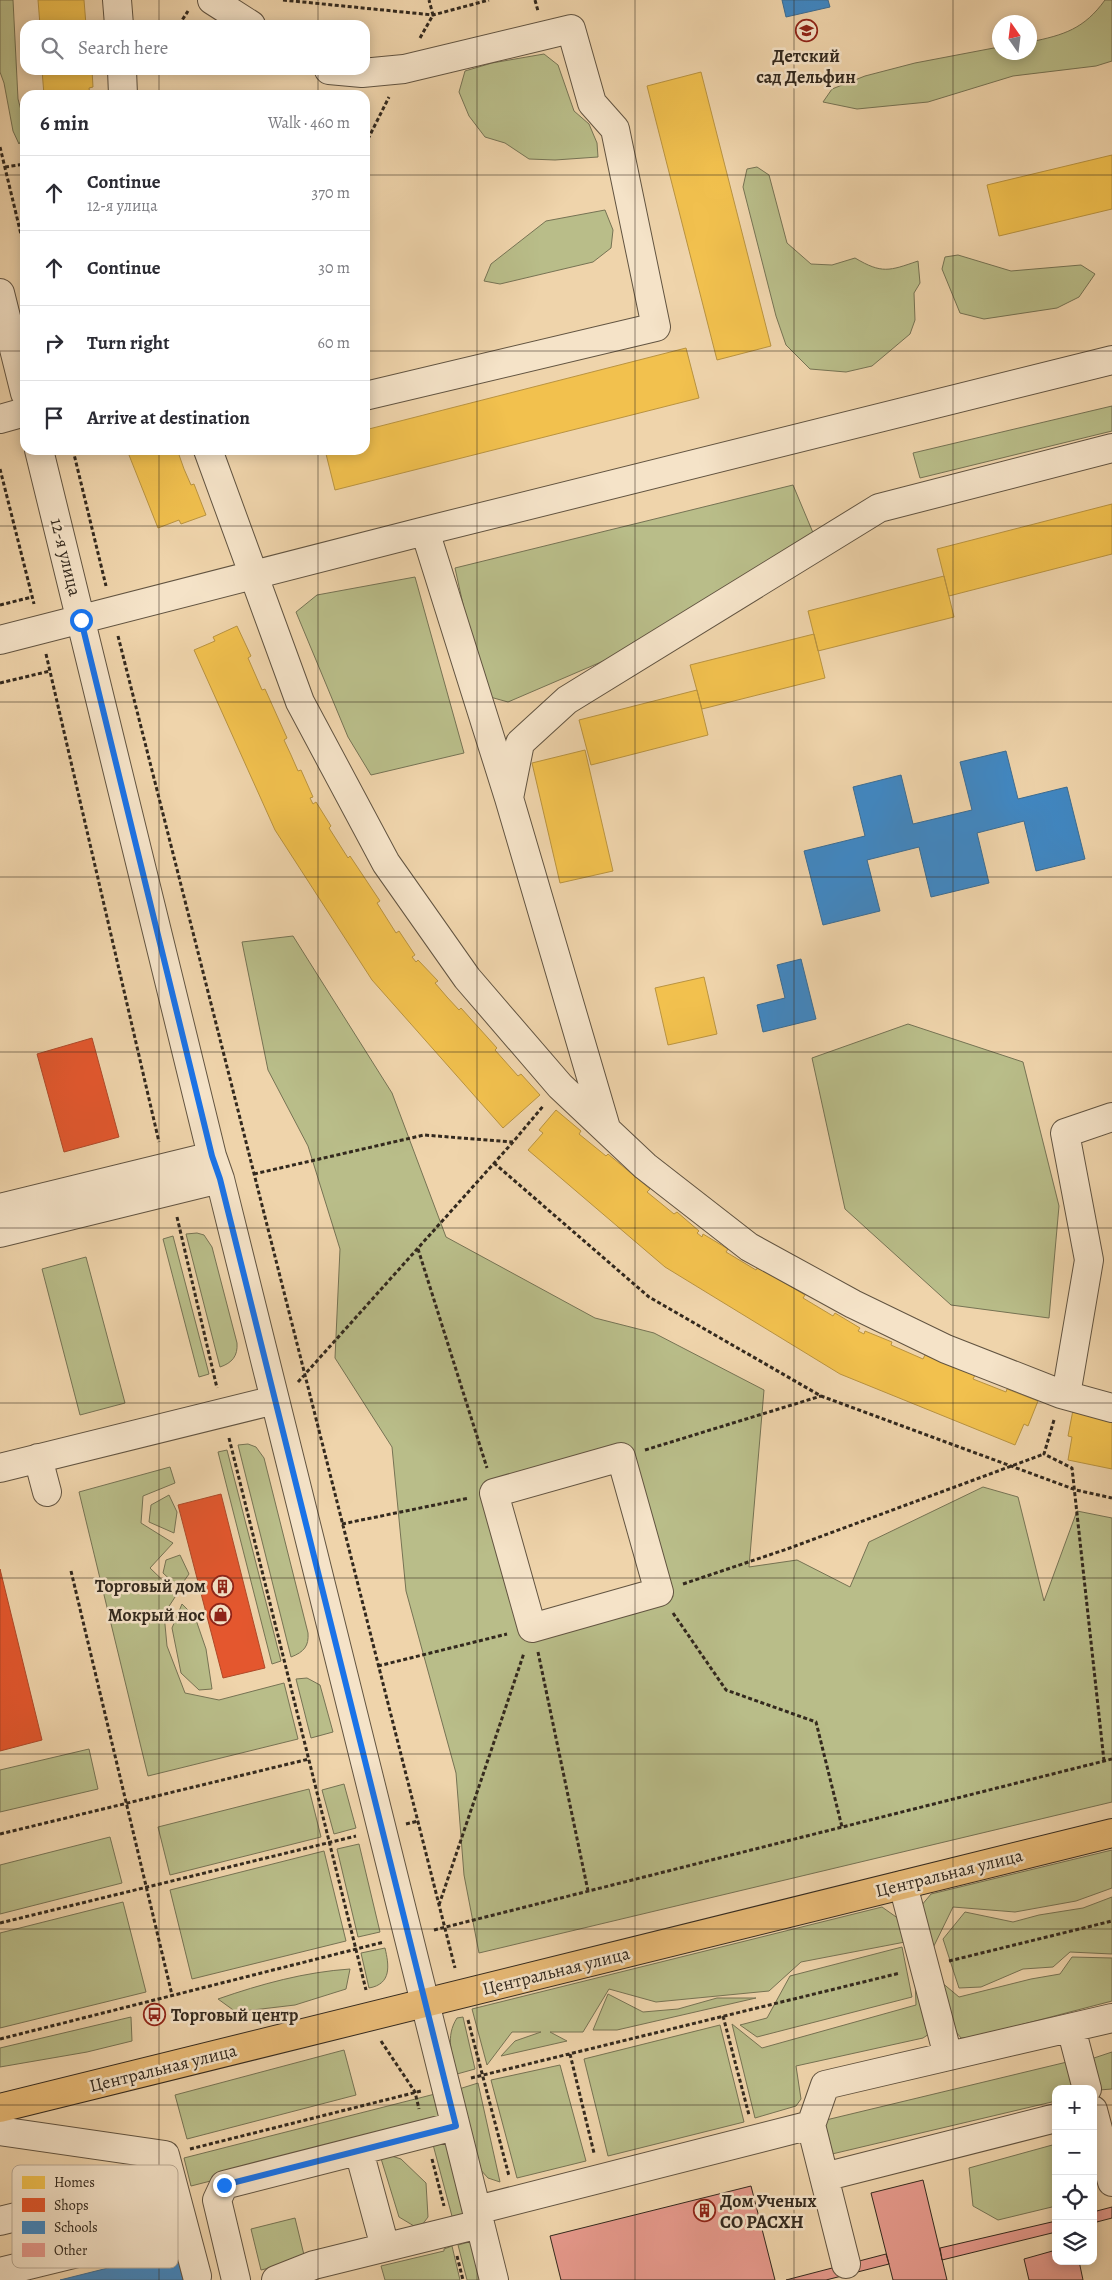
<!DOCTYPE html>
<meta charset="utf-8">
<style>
body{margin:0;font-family:Alegreya,serif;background:#f2f2f3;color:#2b2b33}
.controls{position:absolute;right:15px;bottom:15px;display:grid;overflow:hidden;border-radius:10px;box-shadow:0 2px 12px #0003}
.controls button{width:45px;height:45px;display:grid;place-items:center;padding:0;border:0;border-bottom:1px solid #e1e1e2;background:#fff;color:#2b2b33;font:25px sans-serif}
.compass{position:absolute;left:992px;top:15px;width:45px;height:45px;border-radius:50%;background:#fff;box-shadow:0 2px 12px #0003;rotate:346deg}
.stop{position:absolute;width:15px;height:15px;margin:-11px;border:4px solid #1a73e8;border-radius:50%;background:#fff}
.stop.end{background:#1a73e8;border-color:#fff;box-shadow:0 1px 5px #0008}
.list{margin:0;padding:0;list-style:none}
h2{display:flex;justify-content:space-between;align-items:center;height:65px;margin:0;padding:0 20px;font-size:21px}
h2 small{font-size:16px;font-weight:400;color:#7c7c81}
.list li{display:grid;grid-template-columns:32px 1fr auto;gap:15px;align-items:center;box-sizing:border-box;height:75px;padding:0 20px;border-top:1px solid #e1e1e2}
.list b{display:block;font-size:19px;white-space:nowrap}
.list p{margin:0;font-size:16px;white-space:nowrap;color:#7c7c81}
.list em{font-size:16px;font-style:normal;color:#7c7c81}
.icon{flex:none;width:28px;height:28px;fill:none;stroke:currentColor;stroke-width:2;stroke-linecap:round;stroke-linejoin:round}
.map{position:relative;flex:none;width:1112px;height:2280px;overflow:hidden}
.search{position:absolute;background:#fff;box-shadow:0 2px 12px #0003;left:20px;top:20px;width:350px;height:55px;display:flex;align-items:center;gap:12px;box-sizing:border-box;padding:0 18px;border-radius:15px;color:#7c7c81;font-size:19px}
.panel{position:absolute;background:#fff;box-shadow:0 2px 12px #0003;left:20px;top:90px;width:350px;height:365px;border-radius:15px}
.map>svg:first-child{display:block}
.green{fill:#b9bd89;stroke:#767354;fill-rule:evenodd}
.homes{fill:#f2c14e;stroke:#b99340}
.shops{fill:#e4572e;stroke:#af4929}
.schools{fill:#3f88c5;stroke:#3b6c93}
.building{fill:#e79a8d;stroke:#33291e}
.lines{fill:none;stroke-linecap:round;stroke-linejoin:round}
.minor-casing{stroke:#625441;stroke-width:30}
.major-casing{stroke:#33291e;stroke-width:30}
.path{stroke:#33291e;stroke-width:3;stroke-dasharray:4 2.5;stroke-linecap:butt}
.minor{stroke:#f5e3c8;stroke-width:28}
.major{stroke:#e8ba76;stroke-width:28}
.route{stroke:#1a73e8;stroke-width:6}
.grid{fill:none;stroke:#33291e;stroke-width:1;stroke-opacity:0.55}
.labels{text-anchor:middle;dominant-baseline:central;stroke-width:5;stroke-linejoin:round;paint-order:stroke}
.poi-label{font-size:18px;font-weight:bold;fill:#33291e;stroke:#f5e3c8;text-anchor:end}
.street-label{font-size:18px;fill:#33291e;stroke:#f5e3c8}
.key{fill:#f5e3c8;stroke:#bbab95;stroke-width:1}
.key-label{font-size:14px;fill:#33291e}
</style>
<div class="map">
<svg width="1112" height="2280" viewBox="0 0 1112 2280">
<rect width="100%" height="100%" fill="#efd4ab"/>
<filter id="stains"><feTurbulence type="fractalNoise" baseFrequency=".004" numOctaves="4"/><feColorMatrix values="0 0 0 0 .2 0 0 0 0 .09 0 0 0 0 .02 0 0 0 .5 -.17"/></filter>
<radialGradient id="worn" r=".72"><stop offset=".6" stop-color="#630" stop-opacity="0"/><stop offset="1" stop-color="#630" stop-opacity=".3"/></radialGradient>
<path class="green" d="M0 0H13L18 99 25 125V133L19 144 13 131 4 83 0 72Z
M1105 0H1112V61L1096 66 1013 76 928 102 857 109 823 102 832 89 865 76 915 63 999 47 1000 52H1030V42C1064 35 1084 29 1105 0Z
M544 54 558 65 574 111 589 124 597 143 598 157 555 160 529 159 505 143 485 137 469 116 459 92 465 71 492 63Z
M757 167 769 175 787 243 811 264 832 265 855 258C882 274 889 271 918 261L920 283 914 293 915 320 910 334 872 366 846 372 810 369 786 345 776 316 743 187 747 169Z
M605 210 613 230 611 248 593 262 500 284 484 281 491 264 546 221Z
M958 255 1011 271 1081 265 1095 274 1079 297 1057 308 984 319 960 313 942 269 945 257Z
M1112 406V431L920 478 913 453Z
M793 485 819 547 629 650 508 702 483 695 455 568Z
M415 577 464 753 371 775 348 737 296 612 317 595Z
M293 936 392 1093 446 1237 595 1318 654 1333 764 1390 749 1567 797 1560 850 1587 869 1542 983 1487 1018 1497 1044 1601 1077 1511 1112 1518V1802L479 1953 464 1875 456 1773 406 1591 392 1447 335 1358 340 1249 308 1146 268 1070 242 942ZM621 1457 658 1592 532 1628 494 1493Z
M908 1024 1023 1062 1059 1206 1049 1318 951 1305 845 1209 812 1058Z
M197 1233 204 1235 212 1247 237 1343C238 1356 232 1363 220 1367L186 1234Z
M173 1236 209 1374 199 1377 163 1239Z
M86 1257 125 1403 80 1415 42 1269Z
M248 1444 256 1447 264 1458 308 1633C309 1646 304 1652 291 1657L238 1445Z
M227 1450 281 1661 272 1664 218 1452Z
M170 1467 175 1483 143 1496 141 1523 173 1543 150 1568 177 1594 164 1614 167 1646 185 1693 219 1700 284 1683 298 1739 148 1776 79 1492Z
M169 1495 177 1512 174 1533 149 1522 151 1505Z
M180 1555 189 1574 179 1588 163 1573 166 1560Z
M182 1604 195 1617 206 1649 212 1689 199 1690 181 1673 172 1628Z
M307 1678 320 1685 333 1732 311 1738 296 1679Z
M89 1749 98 1789 0 1812V1770Z
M344 1784 356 1828 334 1834 322 1790Z
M309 1789 321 1837 170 1875 158 1827Z
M110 1837 122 1883 0 1914V1865Z
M359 1844 380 1932 358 1937 337 1849Z
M1112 1850V1888L1076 1901 1015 1912 953 1907 930 1954 921 1906 931 1894Z
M324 1851 346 1941 192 1979 170 1890Z
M1112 1897V1954L1070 1952 1053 1967 1023 1969 981 1987 959 1988 943 1939 965 1912 1013 1922 1039 1915 1083 1908Z
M123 1902 146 1992 0 2028V1933Z
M882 1907 899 1919 905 1942 801 1962 769 1991 656 2002 609 1989 583 2032H550L567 2041 501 2056 515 2041 541 2032H512L487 2065 472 2009Z
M902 1947 912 1997 757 2037 740 2025 767 2018 790 1976Z
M385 1948C389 1965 392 1984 369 1988L361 1953Z
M1072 1957 1112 1958V2001L974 2037 961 2038 953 2028 934 1976 959 1997 1031 1979 1060 1974Z
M350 1969 346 1989 295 2005 236 2012 218 1999C261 1984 305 1972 350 1969Z
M915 1975 929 2034 923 2038 796 2066 801 2099 796 2106 755 2118 732 2024 762 2048 916 2005Z
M608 1994 643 2012 678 2009 717 1998H756L617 2030H593Z
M131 2017 132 2041 87 2052 0 2067V2048Z
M463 2017 475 2069 457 2074C452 2054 445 2037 457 2018Z
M720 2025 744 2122 608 2156 584 2059Z
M344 2050 356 2095 187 2139 175 2095Z
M1112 2052V2089L1099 2090 1091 2059Z
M1067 2062 1077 2089H1056V2101L832 2154 824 2122 826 2120Z
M560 2065 586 2161 517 2178 491 2080Z
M478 2083 500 2182 488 2178 479 2168 459 2089Z
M435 2094 442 2122 191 2186 184 2158Z
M446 2134 467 2217 453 2220 431 2137Z
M1056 2144V2206L998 2220 973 2206 969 2168Z
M379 2152 401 2159 426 2183 428 2217 419 2229 399 2217Z
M295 2218 305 2259 261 2270 251 2229Z
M473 2241 482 2280H467L458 2245Z
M452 2246 460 2280H385L381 2266 444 2251V2249Z"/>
<path class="homes" d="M38 0H84L86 25H40Z
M42 70H92L93 87 89 88 90 95H44Z
M701 72 771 346 717 360 647 86Z
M1112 155V209L999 236 987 185Z
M686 348 699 398 335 490 325 450H365V430Z
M127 450H180L178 452 184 469 191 485 194 484 206 515 181 524 179 520 158 528Z
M1112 504V554L949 596 937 549Z
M944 576 954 617 818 651 808 611Z
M237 626 251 656 248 658 262 690 265 689 287 738 284 740 291 755 298 771 301 770 313 797 310 798 313 804 316 802 331 826 329 828 348 858 350 856 380 901 377 903 396 933 399 931 415 955 412 957 416 962 418 960 438 981 435 983 447 997 459 1010 461 1008 497 1048 495 1050 518 1076 521 1074 540 1095 503 1128 372 980 275 830 194 650 215 641 213 637Z
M814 634 825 678 702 709 690 665Z
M697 690 708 735 591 765 579 720Z
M585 750 613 871 560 883 532 763Z
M704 977 717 1034 668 1045 655 988Z
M556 1110 581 1131 579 1134 606 1156 608 1154 650 1189 647 1192 674 1214 677 1212 699 1231 697 1233 702 1237 703 1234 728 1249 726 1252 756 1270 758 1267 805 1295 803 1298 833 1316 835 1313 860 1328 858 1331 864 1334 865 1331 892 1342 891 1345 923 1359 925 1355 975 1375 973 1379 1006 1392 1007 1389 1038 1401 1028 1426 1024 1424 1015 1445 840 1374 665 1267 528 1150 543 1133 539 1130Z
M1073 1410 1106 1417 1105 1421 1112 1422V1469L1068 1460 1072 1437 1068 1436Z"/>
<path class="shops" d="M92 1038 119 1137 64 1152 37 1054Z
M221 1494 265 1668 223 1678 178 1505Z
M0 1569 42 1740 0 1751Z"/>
<path class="schools" d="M782 0H828L830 7 786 17Z
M1006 751 1018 799 1067 787 1085 859 1036 871 1024 821 977 833 989 883 931 897 919 847 867 860 880 911 823 925 804 851 865 836 853 787 901 775 913 824 972 810 960 762Z
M801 959 816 1019 763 1032 757 1005 785 998 777 965Z
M176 2251 183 2280H60Z"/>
<path class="building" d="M923 2180 947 2280H893L871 2193Z
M751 2186 775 2280H561L550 2236Z
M1112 2207V2218L1093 2223V2212Z
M1056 2221V2232L942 2260 940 2248Z
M1056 2250V2261H1079L1083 2280H1029L1024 2259Z
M886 2254 889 2264 826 2280H786Z"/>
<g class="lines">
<defs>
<path id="minor" d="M117 0 119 25
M212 0 251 25
M122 70 123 95
M329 70 362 73 404 69 571 29 592 103 615 129 656 327 365 396
M0 293 25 393
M0 419 25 412
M39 450 212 1156 220 1179 494 2280
M208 450 300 702 386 863 467 978 560 1086 645 1166 749 1247 853 1304 946 1349 1061 1394 1112 1408
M425 531 509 798 606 1128
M0 640 425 531 1112 360
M509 798 520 743 567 700 879 508 1112 448
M0 1208 212 1156
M0 1233 220 1179
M1066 1395 1089 1260 1065 1133 1112 1117
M621 1457 659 1592 532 1628 494 1493Z
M38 1458 47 1492
M0 1468 275 1400
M903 1885 948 2056
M1071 2028 1087 2089
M1093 2110 1112 2182
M811 2125 825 2085 1112 2018
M0 2131 165 2155 197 2276
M359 2151 385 2247
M824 2177 1056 2118
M477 2210 811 2125 846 2264
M0 2221 171 2179
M0 2272 184 2227
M236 2280 217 2200 224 2185 455 2126
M276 2280 314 2265 480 2224"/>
<path id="major" d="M0 2108 1112 1833"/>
</defs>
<use href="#minor" class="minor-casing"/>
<use href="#major" class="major-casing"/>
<path class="path" d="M283 0 433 15 489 0
M535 0 538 11
M179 25 188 11
M420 38 433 15 429 0
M365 145 389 97
M0 147 25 251
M5 167 25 164
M73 450 106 586
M0 469 34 604
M0 605 32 597
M118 636 455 1968
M46 654 159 1142
M0 683 50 671
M494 1163 649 1297 821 1396 1076 1490 1112 1498
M254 1174 424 1135 513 1142 544 1105
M177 1217 217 1388
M418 1249 487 1468
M298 1382 513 1142
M1054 1420 1044 1454 1072 1468 1104 1761
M229 1438 366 1990
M645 1450 821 1396
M342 1524 469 1498
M71 1571 172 1995
M683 1584 787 1549 1044 1454
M673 1613 726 1690 816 1722 842 1827
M538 1652 588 1891
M378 1666 507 1634
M406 1824 418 1821
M0 1834 309 1759
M439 1905 524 1653
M0 1923 356 1836
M434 1930 1112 1759
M949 1961 1112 1921
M723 2016 749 2115
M468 2020 509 2176
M0 2039 384 1942
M381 2041 415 2092 419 2109
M570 2054 594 2153
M471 2078 900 1973
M190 2149 421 2091
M432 2159 444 2206
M457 2256 463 2280"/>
<use href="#minor" class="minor"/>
<use href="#major" class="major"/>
</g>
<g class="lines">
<path class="route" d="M81 620 212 1156 220 1179 456 2126 224 2185"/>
</g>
<path class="grid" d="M159 0V25M318 0V25M477 0V2280M635 0V2280M794 0V2280M953 0V2280M159 70V95M318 70V95M0 175H25M365 175H1112M0 351H25M365 351H1112M159 450V2280M318 450V2280M0 526H1112M0 702H1112M0 877H1112M0 1052H1112M0 1228H1112M0 1403H1112M0 1578H1112M0 1754H1112M0 1929H1112M0 2105H1056M1093 2105H1112"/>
<defs>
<symbol id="school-ring" viewBox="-11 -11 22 22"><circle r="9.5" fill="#f5e3c8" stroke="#8f2418" stroke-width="1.5"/><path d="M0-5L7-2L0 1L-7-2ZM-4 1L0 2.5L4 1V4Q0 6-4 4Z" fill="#8f2418"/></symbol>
<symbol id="building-ring" viewBox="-11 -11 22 22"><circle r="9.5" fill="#f5e3c8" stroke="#8f2418" stroke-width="1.5"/><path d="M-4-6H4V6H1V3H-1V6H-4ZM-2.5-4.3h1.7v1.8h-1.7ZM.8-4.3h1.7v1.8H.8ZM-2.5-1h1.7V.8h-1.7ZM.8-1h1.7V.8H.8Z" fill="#8f2418"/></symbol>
<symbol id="shop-ring" viewBox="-11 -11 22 22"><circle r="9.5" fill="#f5e3c8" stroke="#8f2418" stroke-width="1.5"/><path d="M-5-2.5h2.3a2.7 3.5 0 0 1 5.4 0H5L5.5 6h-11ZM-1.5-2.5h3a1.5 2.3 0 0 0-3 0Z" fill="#8f2418"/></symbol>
<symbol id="bus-ring" viewBox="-11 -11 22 22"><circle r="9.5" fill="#f5e3c8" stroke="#8f2418" stroke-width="1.5"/><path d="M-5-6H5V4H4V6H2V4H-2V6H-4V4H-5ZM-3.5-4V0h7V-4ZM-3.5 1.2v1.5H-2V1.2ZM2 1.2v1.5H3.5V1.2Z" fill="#8f2418"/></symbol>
</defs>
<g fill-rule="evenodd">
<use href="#school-ring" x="794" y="18" width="25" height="25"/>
<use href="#building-ring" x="210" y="1574" width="25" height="25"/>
<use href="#shop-ring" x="208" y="1602" width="25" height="25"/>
<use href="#bus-ring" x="142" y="2002" width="25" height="25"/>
<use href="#building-ring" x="692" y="2198" width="25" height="25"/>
</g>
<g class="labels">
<g class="poi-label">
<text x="806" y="56" text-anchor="middle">Детский<tspan x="806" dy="21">сад Дельфин</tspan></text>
<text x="206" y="1586">Торговый дом</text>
<text x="205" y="1615">Мокрый нос</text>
<text x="171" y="2015" text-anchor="start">Торговый центр</text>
<text x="720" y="2201" text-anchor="start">Дом Ученых<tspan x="720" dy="21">СО РАСХН</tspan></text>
</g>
<g class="street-label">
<text transform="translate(66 557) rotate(76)">12-я улица</text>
<text transform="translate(949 1873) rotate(-14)">Центральная улица</text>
<text transform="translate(556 1971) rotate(-14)">Центральная улица</text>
<text transform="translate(163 2068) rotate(-14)">Центральная улица</text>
</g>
</g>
<rect x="12" y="2165" width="166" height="103" rx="8" class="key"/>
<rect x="22" y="2176" width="23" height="13" fill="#f2c14e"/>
<rect x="22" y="2198" width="23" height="14" fill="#e4572e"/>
<rect x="22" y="2221" width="23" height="13" fill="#3f88c5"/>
<rect x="22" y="2243" width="23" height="14" fill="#e79a8d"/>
<g class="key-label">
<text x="54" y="2187">Homes</text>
<text x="54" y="2210">Shops</text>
<text x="54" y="2232">Schools</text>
<text x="54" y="2255">Other</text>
</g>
<rect width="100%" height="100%" filter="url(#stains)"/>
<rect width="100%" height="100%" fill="url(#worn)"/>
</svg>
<div class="controls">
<button>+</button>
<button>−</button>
<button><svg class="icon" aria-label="locate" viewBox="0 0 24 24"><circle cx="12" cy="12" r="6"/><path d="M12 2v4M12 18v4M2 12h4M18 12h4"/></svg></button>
<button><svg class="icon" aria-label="layers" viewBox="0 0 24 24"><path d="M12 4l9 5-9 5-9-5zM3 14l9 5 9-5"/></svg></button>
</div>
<svg class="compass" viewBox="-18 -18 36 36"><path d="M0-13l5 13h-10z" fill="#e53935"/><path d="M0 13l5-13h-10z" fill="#7c7c81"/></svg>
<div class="stop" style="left:81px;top:620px"></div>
<div class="stop end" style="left:224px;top:2185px"></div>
<div class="search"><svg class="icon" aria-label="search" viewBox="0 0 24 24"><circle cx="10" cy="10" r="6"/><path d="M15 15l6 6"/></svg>Search here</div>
<section class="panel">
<h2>6 min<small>Walk · 460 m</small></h2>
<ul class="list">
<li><svg class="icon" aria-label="ahead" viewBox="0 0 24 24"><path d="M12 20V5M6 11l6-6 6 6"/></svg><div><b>Continue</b><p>12-я улица</p></div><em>370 m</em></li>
<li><svg class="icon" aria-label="ahead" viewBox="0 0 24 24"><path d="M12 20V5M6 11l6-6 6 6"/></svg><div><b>Continue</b></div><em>30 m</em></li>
<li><svg class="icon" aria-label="right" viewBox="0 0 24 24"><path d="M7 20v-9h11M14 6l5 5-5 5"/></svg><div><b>Turn right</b></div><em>60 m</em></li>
<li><svg class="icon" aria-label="arrive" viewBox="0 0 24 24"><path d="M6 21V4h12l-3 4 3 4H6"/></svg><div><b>Arrive at destination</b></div></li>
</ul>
</section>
</div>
